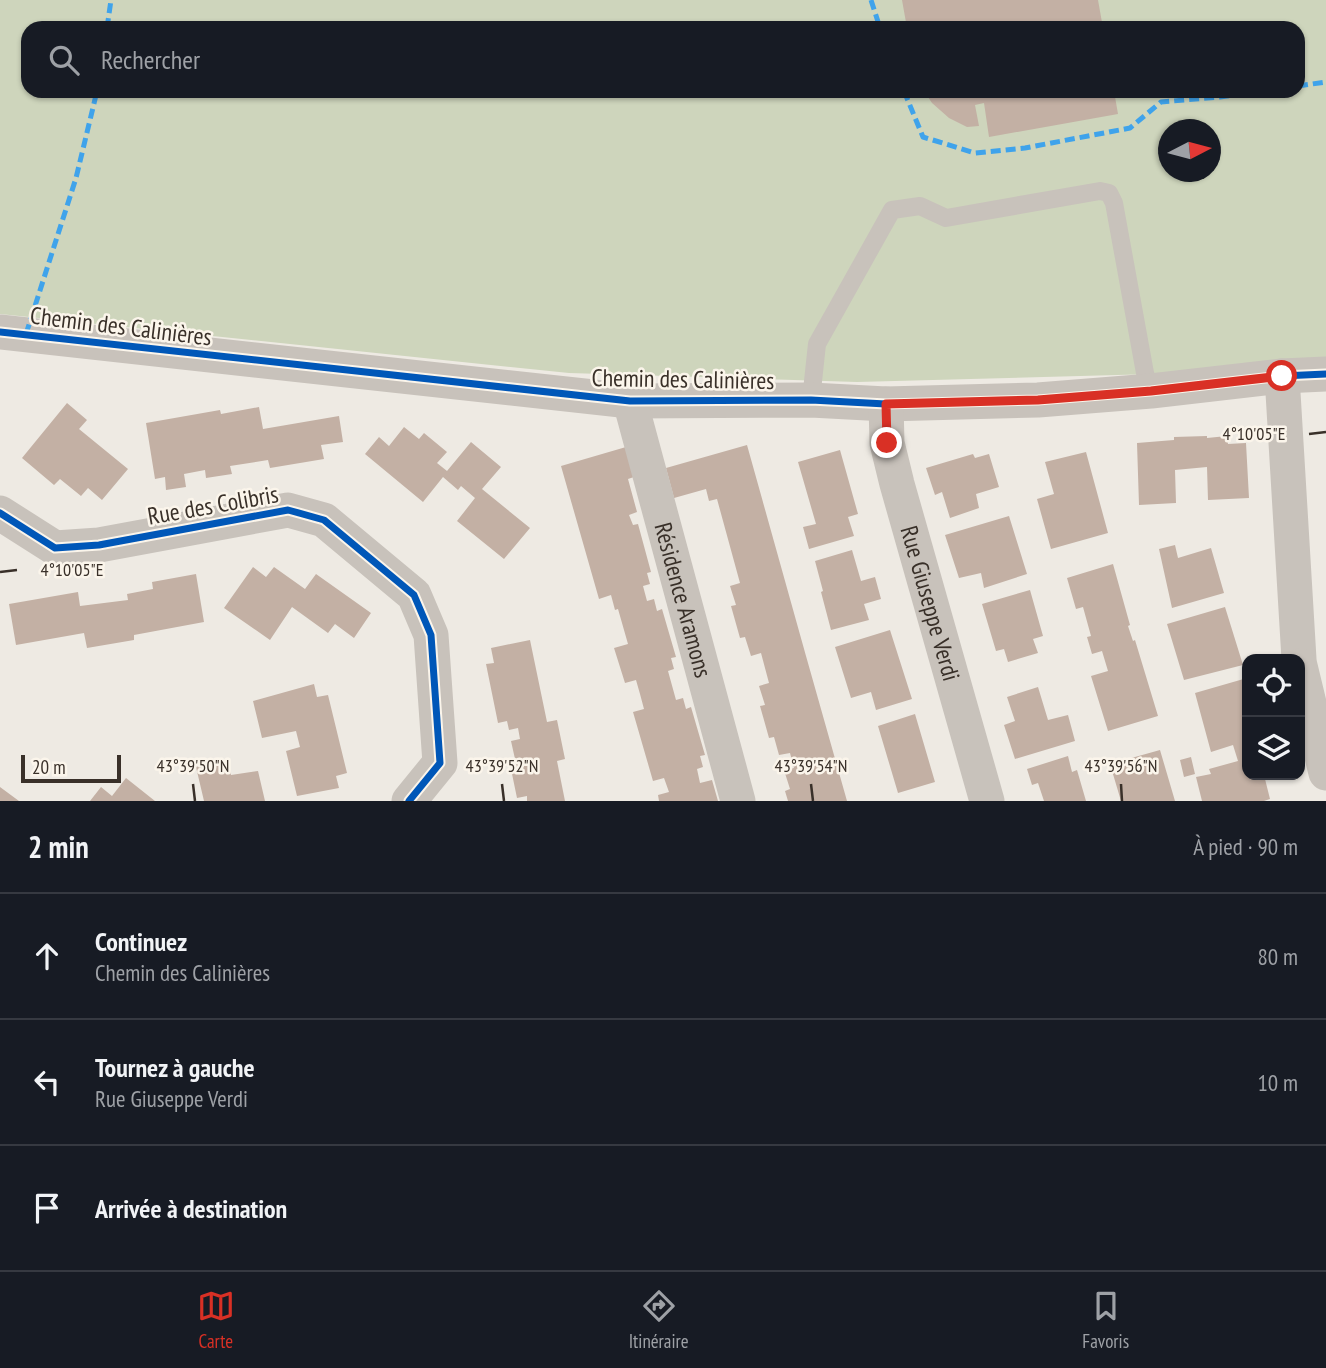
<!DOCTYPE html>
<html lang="fr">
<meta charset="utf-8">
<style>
body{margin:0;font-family:"PT Sans Narrow",sans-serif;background:#20242c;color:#f1f3f6}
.controls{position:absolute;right:21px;bottom:21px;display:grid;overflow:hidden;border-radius:14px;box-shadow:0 2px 5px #0004}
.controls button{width:63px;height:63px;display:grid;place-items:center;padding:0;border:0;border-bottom:2px solid #363941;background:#171b24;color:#f1f3f6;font:35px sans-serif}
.compass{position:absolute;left:1158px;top:119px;width:63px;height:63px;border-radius:50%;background:#171b24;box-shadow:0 2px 5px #0004;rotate:84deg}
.scale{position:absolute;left:21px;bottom:18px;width:100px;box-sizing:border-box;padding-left:7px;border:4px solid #393029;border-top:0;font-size:19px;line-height:24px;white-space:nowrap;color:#393029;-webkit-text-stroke:5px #fbf5eb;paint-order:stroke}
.stop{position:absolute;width:21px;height:21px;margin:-16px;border:5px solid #d93025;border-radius:50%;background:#fff}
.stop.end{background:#d93025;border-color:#fff;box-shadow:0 2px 7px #0008}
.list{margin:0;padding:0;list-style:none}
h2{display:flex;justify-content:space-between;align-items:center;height:91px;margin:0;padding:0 28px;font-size:30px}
h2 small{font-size:23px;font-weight:400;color:#9ea1a6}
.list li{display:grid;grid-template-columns:46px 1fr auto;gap:21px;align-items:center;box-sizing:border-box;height:126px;padding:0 28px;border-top:2px solid #363941}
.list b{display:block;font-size:26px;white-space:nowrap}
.list p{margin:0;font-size:23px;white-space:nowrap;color:#9ea1a6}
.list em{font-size:23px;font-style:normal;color:#9ea1a6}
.icon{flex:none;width:38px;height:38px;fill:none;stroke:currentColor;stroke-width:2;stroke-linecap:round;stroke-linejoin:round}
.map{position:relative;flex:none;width:1326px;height:801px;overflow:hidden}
.search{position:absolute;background:#171b24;box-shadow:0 2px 5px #0004;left:21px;right:21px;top:21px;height:77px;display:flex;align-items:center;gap:18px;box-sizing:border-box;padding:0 24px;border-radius:21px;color:#9ea1a6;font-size:26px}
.sheet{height:469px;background:#171b24}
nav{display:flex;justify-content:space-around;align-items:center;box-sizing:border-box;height:98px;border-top:2px solid #363941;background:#171b24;font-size:19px;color:#9ea1a6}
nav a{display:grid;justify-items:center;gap:4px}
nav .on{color:#d93025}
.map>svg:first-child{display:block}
.green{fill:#ced5bc;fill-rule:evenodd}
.building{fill:#c3b0a4}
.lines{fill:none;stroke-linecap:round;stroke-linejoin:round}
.service{stroke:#c8c2bb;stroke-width:18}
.minor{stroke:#c8c2bb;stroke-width:35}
.quiet{stroke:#3fa3eb;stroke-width:5;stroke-dasharray:10 5;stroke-linecap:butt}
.cycleway-casing{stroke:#fbf5eb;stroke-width:11}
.cycleway{stroke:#0057b8;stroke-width:7}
.route{stroke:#d93025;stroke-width:9}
.ticks{fill:none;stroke:#393029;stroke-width:2.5}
.labels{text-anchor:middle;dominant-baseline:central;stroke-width:5;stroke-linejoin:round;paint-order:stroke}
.street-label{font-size:24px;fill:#393029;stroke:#fbf5eb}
.ticks-label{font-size:18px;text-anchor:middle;fill:#393029;stroke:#fbf5eb;stroke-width:5;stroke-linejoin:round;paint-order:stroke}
</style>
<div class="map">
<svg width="1326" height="801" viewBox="0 0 1326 801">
<rect width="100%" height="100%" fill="#eeeae3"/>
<path class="green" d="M0 0H1326V360L1191 373 857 382 569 373 0 314ZM28 28H1298V91H28ZM1168 130H1210V172H1168Z"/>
<path class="building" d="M902 0H1098L1103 28H907Z
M924 91H1114L1118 114 989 137 984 103 975 105 979 126 967 127 949 118 932 103Z
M67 403 87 420 79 429 128 469 102 500 88 488 81 496 60 479 54 485 22 458Z
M259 407 263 429 339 416 343 442 321 445 324 459 270 468 268 460 230 466 232 474 206 478 205 470 184 474 186 487 166 490 165 477 155 479 146 423 220 410 221 414Z
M404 427 419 439 424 433 447 452 437 463 447 471 471 442 501 467 482 489 530 528 504 559 457 521 475 498 461 486 458 490 443 477 423 502 365 454 379 437 389 446Z
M1207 436V438L1227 436 1228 444 1246 443 1249 498 1208 500 1207 467 1175 470 1176 503 1139 505 1137 443 1174 440V437Z
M747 445 806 656 847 801H788L785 791 790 789 784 770 794 768 790 753 779 755 774 737 769 738 760 706 765 705 759 686 769 683 761 653 751 656 745 637 740 638 731 606 736 605 730 586 740 583 717 499 709 501 706 489 674 498 666 468Z
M626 447 634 477 628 479 637 512 629 515 633 525 638 524 651 572 647 573 650 584 643 586 647 601 654 599 657 611 662 609 676 657 671 658 674 669 668 671 676 700 683 698 686 709 691 707 705 755 700 756 703 767 697 769 700 783 712 780 718 801H659L658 795 669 792 664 778 653 781 633 712 644 709 640 694 636 680 625 683 614 648 628 644 618 609 615 610 611 595 599 599 561 466Z
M840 450 858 514 848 517 854 536 809 549 803 527 816 524 798 462Z
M1086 452 1108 533 1051 549 1037 499 1054 494 1045 462Z
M973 454 975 458 989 454 999 487 976 494 979 508 950 518 942 492 935 495 926 468Z
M1009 516 1027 574 984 588 981 573 959 578 945 535Z
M1175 545 1178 558 1211 548 1224 593 1172 608 1159 549Z
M852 550 861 581 875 577 881 599 864 604 869 620 831 630 821 592 823 591 815 561Z
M1113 564 1130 625 1128 626 1133 641 1135 640 1158 716 1108 731 1091 676 1108 671 1102 651 1092 654 1087 637 1091 636 1083 607 1076 609 1067 578Z
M253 567 266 577 274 567 305 589 316 574 371 613 354 638 335 624 328 633 292 607 270 640 224 608Z
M196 574 204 622 134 635V640L87 648 84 633 16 645 9 604 78 592 80 606 128 600 127 594 153 589 152 582Z
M1030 590 1043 636 1033 639 1038 653 1008 662 1004 649 996 651 982 604Z
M1225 607 1243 665 1184 680 1167 624Z
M890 630 912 699 876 710 871 692 851 698 835 647Z
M530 640 547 722 557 720 565 759 557 761 565 801H527V796L517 798 511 769 517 768 511 741 520 739 518 728 509 730 507 721 498 723 486 664 494 663 491 648Z
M1247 678V775H1264L1270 799 1264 801H1202L1196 777 1211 774 1209 769 1238 761 1233 745 1211 752 1195 693Z
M314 684 317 697 328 695 347 773 336 776 339 788 297 796 286 751 300 747 296 731 262 738 253 701Z
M1038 687 1048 720 1068 715 1075 741 1015 759 1004 725 1015 721 1007 697Z
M915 714 935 782 898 793 878 726Z
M1160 750 1175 801H1121L1110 764Z
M1068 756 1072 772 1077 770 1086 801H1044L1038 783 1032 785 1027 769Z
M1191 757 1195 774 1184 777 1180 760Z
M228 760 231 775 258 771 265 801H204L196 767Z
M126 778 155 801H90L101 787 112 796Z
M0 787 19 801H0Z"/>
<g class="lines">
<path class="service" d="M811 400 817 344 892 210 920 206 946 218 1100 191 1109 193 1114 203 1145 373 1151 391"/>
<g class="minor">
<path d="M0 332 630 401 811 400 886 404 1038 400 1151 391 1282 376 1326 374"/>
<path d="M1282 376 1299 659"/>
<path id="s1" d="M630 401 738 801"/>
<path id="s2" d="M886 404 887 443 897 484 987 801"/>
<path d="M0 513 55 548 99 545 288 510 324 520 414 595 431 635 440 763 409 801"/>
<path d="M1300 666 1326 773"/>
</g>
<path class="quiet" d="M871 0 880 28
M107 28 111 0
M1298 86 1326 82
M904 91 923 137 975 153 1025 148 1130 128 1161 102 1220 97 1262 91
M26 334 76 178 97 91"/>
<defs>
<path id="cycleway" d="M0 332 630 401 811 400 886 404 1038 400 1151 391 1282 376 1326 374
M0 513 55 548 99 545 288 510 324 520 414 595 431 635 440 763 409 801"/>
</defs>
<use href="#cycleway" class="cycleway-casing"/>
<use href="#cycleway" class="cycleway"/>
</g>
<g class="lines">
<path class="route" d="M887 443 886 404 1038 400 1151 391 1282 376"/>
</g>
<path class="ticks" d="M1309 434 1326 432M0 572 17 570M193 784 195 801M502 784 504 801M811 784 813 801M1121 784 1122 801"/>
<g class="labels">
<g class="street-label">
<text transform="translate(121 326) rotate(7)">Chemin des Calinières</text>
<text transform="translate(683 379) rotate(1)">Chemin des Calinières</text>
<text transform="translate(213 505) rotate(-10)">Rue des Colibris</text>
<text stroke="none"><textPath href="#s1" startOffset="206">Résidence Aramons</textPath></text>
<text stroke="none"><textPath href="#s2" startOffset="205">Rue Giuseppe Verdi</textPath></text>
</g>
</g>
<g class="ticks-label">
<text x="1254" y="440">4°10'05"E</text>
<text x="72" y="576">4°10'05"E</text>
<text x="193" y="772">43°39'50"N</text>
<text x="502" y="772">43°39'52"N</text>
<text x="811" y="772">43°39'54"N</text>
<text x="1121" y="772">43°39'56"N</text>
</g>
</svg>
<div class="controls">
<button><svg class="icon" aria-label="locate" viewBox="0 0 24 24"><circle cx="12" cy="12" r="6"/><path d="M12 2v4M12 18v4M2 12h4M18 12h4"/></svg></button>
<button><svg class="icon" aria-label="layers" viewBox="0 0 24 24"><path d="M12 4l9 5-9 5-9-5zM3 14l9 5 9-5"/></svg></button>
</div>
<svg class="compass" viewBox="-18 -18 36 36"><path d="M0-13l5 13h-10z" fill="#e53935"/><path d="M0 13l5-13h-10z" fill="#9ea1a6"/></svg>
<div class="scale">20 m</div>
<div class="stop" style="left:1282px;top:376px"></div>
<div class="stop end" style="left:887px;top:443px"></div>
<div class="search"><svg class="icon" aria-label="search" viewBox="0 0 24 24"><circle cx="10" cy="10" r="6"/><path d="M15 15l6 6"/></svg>Rechercher</div>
</div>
<section class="sheet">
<h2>2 min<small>À pied · 90 m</small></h2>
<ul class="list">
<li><svg class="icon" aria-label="ahead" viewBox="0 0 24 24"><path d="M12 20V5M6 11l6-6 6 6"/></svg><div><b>Continuez</b><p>Chemin des Calinières</p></div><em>80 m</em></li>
<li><svg class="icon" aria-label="left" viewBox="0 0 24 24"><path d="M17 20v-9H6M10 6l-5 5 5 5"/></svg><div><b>Tournez à gauche</b><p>Rue Giuseppe Verdi</p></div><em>10 m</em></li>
<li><svg class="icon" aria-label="arrive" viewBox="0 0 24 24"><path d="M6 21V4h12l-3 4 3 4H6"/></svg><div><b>Arrivée à destination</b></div></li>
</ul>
</section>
<nav>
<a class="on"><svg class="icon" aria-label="map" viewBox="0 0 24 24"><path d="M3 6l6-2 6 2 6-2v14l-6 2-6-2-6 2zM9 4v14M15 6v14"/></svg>Carte</a>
<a><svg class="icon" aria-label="directions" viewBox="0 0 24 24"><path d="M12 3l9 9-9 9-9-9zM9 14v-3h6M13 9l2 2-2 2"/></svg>Itinéraire</a>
<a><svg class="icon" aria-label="saved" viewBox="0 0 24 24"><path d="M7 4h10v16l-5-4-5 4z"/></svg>Favoris</a>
</nav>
